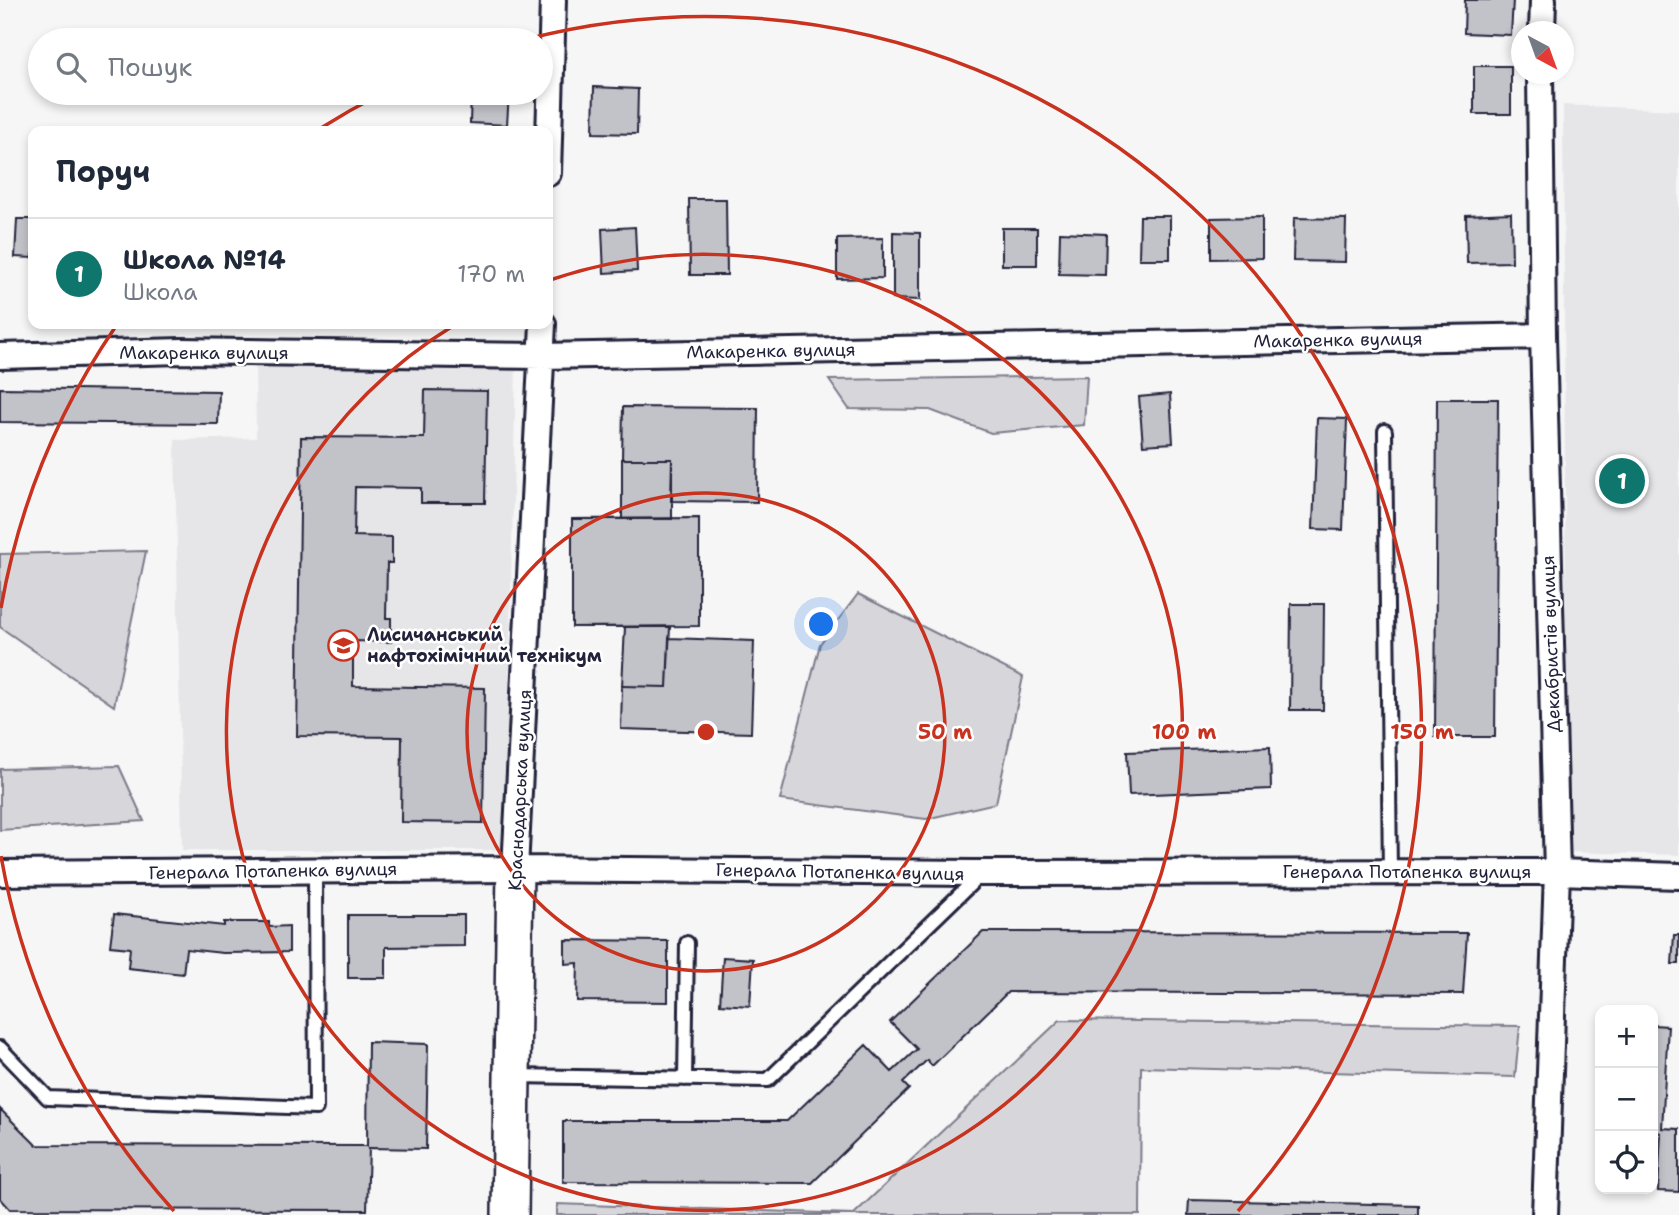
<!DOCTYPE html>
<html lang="uk">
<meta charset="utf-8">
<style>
body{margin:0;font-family:"Shantell Sans",sans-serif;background:#f6f6f7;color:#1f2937}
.controls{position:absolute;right:21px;bottom:21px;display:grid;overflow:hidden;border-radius:14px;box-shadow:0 4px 10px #0003}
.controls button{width:63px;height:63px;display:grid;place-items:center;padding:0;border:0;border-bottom:2px solid #e0e1e3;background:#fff;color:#1f2937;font:35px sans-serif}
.compass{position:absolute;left:1511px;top:21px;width:63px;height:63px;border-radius:50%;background:#fff;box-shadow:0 4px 10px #0003;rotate:139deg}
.you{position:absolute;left:822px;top:625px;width:24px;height:24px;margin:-18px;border:5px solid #fff;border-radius:50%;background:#1a73e8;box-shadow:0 0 0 10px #1a73e833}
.badge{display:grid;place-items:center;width:46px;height:46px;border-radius:50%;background:#0f766e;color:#fff;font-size:23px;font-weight:700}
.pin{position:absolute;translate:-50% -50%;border:4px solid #fff;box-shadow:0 2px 7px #0006}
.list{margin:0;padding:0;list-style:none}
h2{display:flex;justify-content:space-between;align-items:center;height:91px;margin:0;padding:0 28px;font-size:30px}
h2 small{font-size:23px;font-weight:400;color:#747a83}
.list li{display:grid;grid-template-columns:46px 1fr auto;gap:21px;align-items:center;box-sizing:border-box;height:112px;padding:0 28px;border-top:2px solid #e0e1e3}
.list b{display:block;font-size:26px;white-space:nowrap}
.list p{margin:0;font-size:23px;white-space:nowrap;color:#747a83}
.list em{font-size:23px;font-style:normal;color:#747a83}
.icon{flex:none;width:38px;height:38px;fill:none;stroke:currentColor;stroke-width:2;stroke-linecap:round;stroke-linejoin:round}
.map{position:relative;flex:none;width:1679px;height:1215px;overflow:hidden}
.search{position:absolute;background:#fff;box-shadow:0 4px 10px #0003;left:28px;top:28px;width:525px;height:77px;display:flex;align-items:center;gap:18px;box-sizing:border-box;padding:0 24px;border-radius:38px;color:#747a83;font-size:26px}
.panel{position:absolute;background:#fff;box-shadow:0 4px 10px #0003;left:28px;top:126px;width:525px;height:203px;border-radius:14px}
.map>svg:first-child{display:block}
.built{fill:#e6e6e9}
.green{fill:#d7d7db;stroke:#7c7c8b;stroke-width:2}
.building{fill:#c2c2c9;stroke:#22223b;stroke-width:2}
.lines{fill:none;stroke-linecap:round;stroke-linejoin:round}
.lane-casing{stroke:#22223b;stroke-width:18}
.street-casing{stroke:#22223b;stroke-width:30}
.secondary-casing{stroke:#22223b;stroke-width:40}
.lane{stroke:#fff;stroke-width:12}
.street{stroke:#fff;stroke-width:24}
.secondary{stroke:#fff;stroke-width:35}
.ring{fill:none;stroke:#c8321e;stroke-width:3.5}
.labels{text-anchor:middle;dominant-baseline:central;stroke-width:5;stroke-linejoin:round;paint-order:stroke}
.street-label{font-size:18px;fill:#22223b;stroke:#fff}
.poi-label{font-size:18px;font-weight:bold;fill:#22223b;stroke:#fff;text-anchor:start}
.centre{fill:#c8321e;stroke:#fff;stroke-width:3.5}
.ring-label{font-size:21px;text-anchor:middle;font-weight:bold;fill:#c8321e;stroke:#fff;stroke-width:5;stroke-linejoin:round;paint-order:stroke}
</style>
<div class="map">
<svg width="1679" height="1215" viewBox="0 0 1679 1215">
<rect width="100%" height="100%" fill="#f6f6f7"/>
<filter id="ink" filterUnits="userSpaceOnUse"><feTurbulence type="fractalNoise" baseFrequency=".0143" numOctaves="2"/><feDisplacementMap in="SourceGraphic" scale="14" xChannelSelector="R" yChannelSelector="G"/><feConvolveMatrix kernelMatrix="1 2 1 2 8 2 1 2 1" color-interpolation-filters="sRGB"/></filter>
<g filter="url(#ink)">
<path class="built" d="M1563 105 1679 110V855L1567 852Z
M516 365 505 850H182L175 440 256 438 255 366Z"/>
<path class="green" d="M1087 376 1084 425 991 433 930 410 849 409 829 380Z
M146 551 114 706 0 627V554Z
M858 594 1023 677 996 803 926 819 780 800 820 644Z
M119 766 144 821 0 830V769Z
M1060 1020 1520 1026 1515 1077 1141 1067 1140 1215H557V1204L854 1214Z"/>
<path class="building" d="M1465 0H1513L1511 35 1464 33Z
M1474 66H1511V114H1474Z
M594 87 638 89 637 134 593 133Z
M471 93H509L507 125 470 123Z
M689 199H726L727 275H690Z
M1511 213 1512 262 1467 263 1466 215Z
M1140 216H1170V259H1139Z
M1262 217V258L1211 259V218Z
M1294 218 1346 219 1345 262 1293 261Z
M17 219H33V258L15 257Z
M635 227 637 271 604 273 602 229Z
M1002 228H1037V265H1002Z
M893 232 920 233V300L893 299Z
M1060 232 1106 234 1105 275 1059 274Z
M883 238V278L837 279V239Z
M0 388 219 391 218 424 0 422Z
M425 390 487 391 485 503H421V488L355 487 354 536 392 537V563H387L386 618H391V642L353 641V686L485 688 483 823 401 822 402 737 297 736 301 437 424 438Z
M1170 394 1173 443 1143 445 1139 397Z
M1437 399H1498L1495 737H1435Z
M623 407 758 408 757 502 671 501 672 459H622Z
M1317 418 1347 419 1343 530 1313 529Z
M622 459H672V519H622Z
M699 518V626L572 627V519Z
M1291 604H1324L1323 710H1290Z
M625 627H670L667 687 622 686Z
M669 638 754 641 751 733 621 729 622 686 667 687Z
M1270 747 1271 789 1129 795 1127 752Z
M114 914 224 926V922H269V927L289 926V952L223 953 186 949 183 974 128 968 130 948 110 946Z
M348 915H464V946L386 947V978H348Z
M983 932 1467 933 1463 994 1008 992 932 1066 927 1060 903 1083 909 1089 812 1183 563 1182V1121H787L866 1045 892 1072 917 1049 890 1022Z
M1674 935H1679V964H1672Z
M565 940 668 941V1002L577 1001 578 963 565 964Z
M723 957 753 959 750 1006 720 1004Z
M1653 1025 1668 1026 1662 1128 1679 1129V1192L1658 1191 1661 1133 1653 1132Z
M368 1042 428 1044 426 1149 369 1148 367 1210 10 1209 0 1198V1109L36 1145 367 1146Z
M1189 1200 1418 1205V1215H1188Z"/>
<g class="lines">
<defs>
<path id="lane" d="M1385 431 1390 872
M0 1048 48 1098 316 1108 315 871
M513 1076 768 1080 979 876
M685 1079 687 943"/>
<path id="street" d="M1542 32 1543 0
M1540 74 1543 336 1557 872 1545 1215
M548 173 553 0
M0 356 182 351 542 356 1543 336
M515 869 543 324
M0 873 515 869 973 873 1557 872 1679 876"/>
<path id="secondary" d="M510 1215 515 869"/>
</defs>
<use href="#lane" class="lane-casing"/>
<use href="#street" class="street-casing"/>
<use href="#secondary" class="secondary-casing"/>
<use href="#lane" class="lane"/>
<use href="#street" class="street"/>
<use href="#secondary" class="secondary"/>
</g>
</g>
<g class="ring">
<circle cx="706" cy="732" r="239"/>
<path d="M550 280A478 478 0 1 1 456 324"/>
<path d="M174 1211A716 716 0 0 1 1 856M1 608A716 716 0 0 1 116 326M321 128A716 716 0 0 1 381 94M527 39A716 716 0 0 1 1238 1211"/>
</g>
<defs>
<symbol id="university-ring" viewBox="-11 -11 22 22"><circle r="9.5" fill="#fff" stroke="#c8321e" stroke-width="1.5"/><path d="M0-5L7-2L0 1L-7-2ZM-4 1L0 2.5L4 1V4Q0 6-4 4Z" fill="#c8321e"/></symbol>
</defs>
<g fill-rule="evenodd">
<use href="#university-ring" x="326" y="628" width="35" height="35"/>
</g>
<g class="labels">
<g class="street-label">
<text transform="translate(1338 340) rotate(-1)">Макаренка вулиця</text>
<text transform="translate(771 351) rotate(-1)">Макаренка вулиця</text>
<text x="204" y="353">Макаренка вулиця</text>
<text transform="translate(1551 644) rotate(-92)">Декабристів вулиця</text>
<text transform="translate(520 790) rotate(-87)">Краснодарська вулиця</text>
<text transform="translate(273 871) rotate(-1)">Генерала Потапенка вулиця</text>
<text transform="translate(840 872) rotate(1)">Генерала Потапенка вулиця</text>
<text x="1407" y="872">Генерала Потапенка вулиця</text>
</g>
<g class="poi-label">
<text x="367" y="635">Лисичанський<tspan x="367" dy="21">нафтохімічний технікум</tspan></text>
</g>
</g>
<circle cx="706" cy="732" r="10" class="centre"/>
<g class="ring-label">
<text x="945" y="739">50 m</text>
<text x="1184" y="739">100 m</text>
<text x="1422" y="739">150 m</text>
</g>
</svg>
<div class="controls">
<button>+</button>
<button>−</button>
<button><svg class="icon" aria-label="locate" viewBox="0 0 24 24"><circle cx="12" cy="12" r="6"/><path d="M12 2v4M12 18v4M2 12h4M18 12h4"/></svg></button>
</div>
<svg class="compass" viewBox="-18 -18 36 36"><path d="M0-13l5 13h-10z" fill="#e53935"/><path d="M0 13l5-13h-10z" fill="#747a83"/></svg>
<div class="you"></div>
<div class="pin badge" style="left:1622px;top:481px">1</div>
<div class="search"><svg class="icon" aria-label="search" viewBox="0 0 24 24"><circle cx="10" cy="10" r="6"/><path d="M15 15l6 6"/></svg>Пошук</div>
<section class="panel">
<h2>Поруч<small></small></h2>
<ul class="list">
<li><span class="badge">1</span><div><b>Школа №14</b><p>Школа</p></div><em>170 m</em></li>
</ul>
</section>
</div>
